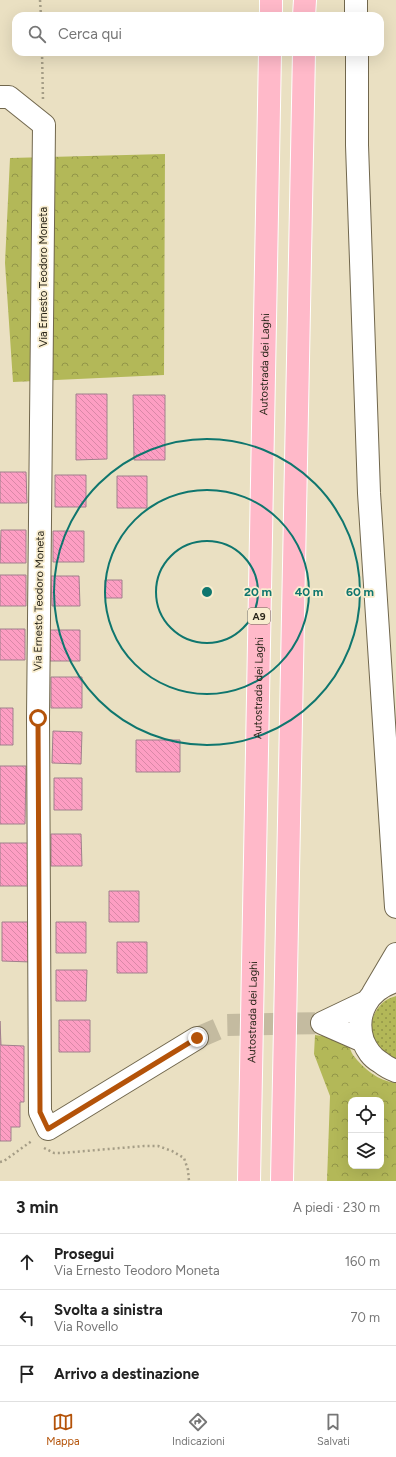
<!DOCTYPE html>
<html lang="it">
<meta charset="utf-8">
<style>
body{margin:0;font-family:Figtree,sans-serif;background:#f2f2f2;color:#222}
.controls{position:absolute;right:12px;bottom:12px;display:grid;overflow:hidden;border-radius:8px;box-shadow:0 4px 16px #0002}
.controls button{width:36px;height:36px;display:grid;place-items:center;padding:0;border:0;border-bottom:1px solid #e0e0e0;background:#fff;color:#222;font:20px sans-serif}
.stop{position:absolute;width:12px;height:12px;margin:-9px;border:3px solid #b45309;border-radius:50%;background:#fff}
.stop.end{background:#b45309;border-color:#fff;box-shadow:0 1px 4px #0008}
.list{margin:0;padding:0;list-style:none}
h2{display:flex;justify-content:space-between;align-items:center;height:52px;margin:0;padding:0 16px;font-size:17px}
h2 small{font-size:13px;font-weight:400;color:#767676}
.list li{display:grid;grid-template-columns:26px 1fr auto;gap:12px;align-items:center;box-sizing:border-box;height:56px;padding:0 16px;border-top:1px solid #e0e0e0}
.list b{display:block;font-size:15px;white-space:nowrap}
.list p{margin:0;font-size:13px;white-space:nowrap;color:#767676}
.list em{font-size:13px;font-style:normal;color:#767676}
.icon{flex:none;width:22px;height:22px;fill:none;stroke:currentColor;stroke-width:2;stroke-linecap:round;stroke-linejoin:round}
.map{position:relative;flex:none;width:396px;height:1181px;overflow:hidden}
.search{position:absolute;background:#fff;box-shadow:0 4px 16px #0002;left:12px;right:12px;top:12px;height:44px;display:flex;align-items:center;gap:10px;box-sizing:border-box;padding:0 14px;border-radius:12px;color:#767676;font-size:15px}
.sheet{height:220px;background:#fff}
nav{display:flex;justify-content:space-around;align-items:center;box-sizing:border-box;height:56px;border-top:1px solid #e0e0e0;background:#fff;font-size:11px;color:#767676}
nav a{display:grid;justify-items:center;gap:2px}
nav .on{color:#b45309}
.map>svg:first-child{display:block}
.grass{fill:url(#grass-dots)}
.forest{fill:url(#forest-crowns);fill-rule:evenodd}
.building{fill:url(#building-back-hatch);stroke:#a0808c}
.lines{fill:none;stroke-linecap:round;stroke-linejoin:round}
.minor-tunnel{stroke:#c4bba0;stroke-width:22;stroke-dasharray:22 11;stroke-linecap:butt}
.minor-casing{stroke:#71674d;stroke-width:24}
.highway-casing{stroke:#fff;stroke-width:24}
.path{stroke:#a59d86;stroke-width:2.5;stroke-dasharray:2 3;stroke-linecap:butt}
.minor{stroke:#fff;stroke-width:22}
.highway{stroke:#ffb9c9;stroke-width:22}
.route{stroke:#b45309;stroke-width:5}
.ring{fill:none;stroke:#0f766e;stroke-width:2}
.labels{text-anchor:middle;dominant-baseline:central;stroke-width:3.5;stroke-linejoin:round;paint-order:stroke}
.shield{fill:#f8edcf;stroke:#686250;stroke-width:1}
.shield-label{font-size:10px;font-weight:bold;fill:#2a261a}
.street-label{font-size:11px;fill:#2a261a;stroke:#f8edcf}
.centre{fill:#0f766e;stroke:#f8edcf;stroke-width:2}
.ring-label{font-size:12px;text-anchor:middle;font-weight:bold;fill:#0f766e;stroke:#f8edcf;stroke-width:3.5;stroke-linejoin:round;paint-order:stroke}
</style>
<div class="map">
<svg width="396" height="1181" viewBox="0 0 396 1181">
<defs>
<pattern id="grass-dots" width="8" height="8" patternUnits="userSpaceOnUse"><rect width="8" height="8" fill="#b3b858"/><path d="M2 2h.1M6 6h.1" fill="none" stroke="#929548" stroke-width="1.8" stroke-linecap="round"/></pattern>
<pattern id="forest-crowns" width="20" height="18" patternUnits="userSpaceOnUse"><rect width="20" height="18" fill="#b3b858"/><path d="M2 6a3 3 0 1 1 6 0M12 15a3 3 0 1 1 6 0" fill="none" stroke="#929548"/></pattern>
<pattern id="building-back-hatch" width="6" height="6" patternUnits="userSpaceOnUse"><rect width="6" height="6" fill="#fd9ec3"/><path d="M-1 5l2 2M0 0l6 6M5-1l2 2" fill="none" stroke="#d988a7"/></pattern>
</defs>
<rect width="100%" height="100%" fill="#eae0c2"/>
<path class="grass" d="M396 996V1059C362 1052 364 1004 396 996Z"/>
<path class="forest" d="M165 154 164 375 13 382 5 263 10 158Z
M315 1035C323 1036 342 1038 347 1044 350 1047 351 1052 353 1055 364 1069 378 1081 396 1083V1181H327L330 1096 314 1054ZM351 1100H381V1166H351Z"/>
<path class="building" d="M76 394H107V459L76 460Z
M133 395H165V460H134Z
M0 472H26L27 503H0Z
M55 475H86V507H55Z
M117 476H147V508H117Z
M1 530H26V563H0Z
M53 531H84V562H53Z
M0 575H26V606H0Z
M51 576H79L80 606H52Z
M105 580H122V598H105Z
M0 629H25V660H0Z
M50 630H80V661H50Z
M51 677H82V708H51Z
M0 708H13V745H0Z
M53 731 82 732 81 764 52 763Z
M136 740H180V772H136Z
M0 766H26L25 824H0Z
M54 778H82V810H54Z
M51 834H81L82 866H51Z
M0 843H31L32 886H0Z
M109 891H139V922H109Z
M2 922H32L31 962 2 961Z
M56 922H86V953H56Z
M117 942H147V973H117Z
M56 970H87L86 1001H56Z
M59 1020H90V1052H59Z
M0 1021 1 1045 24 1046V1102H20V1127H11V1141H0Z"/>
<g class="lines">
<path class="minor-tunnel" d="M197 1038 227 1025 322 1023"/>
<defs>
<path id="minor" d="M356 0V16
M357 52V145L369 493 396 907
M0 97H9L44 125 38 718 40 1112 48 1129 197 1038
M396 981C369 989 354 1013 363 1041 367 1050 371 1057 380 1062 385 1066 390 1069 396 1071
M373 993 396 954
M363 1041 322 1023 366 1002"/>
<g id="highway">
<path d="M271 16V0"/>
<path d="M304 16 305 0"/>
<path id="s1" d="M249 1181 270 52"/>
<path d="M282 1181 304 52"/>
</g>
</defs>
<use href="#minor" class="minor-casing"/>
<use href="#highway" class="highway-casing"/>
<path class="path" d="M40 0 41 16
M42 52 43 100
M44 1148 54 1153H62L144 1146H158L172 1151 184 1158 188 1170 189 1181
M0 1162 4 1161 33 1140"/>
<use href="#minor" class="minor"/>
<use href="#highway" class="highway"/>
</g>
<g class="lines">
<path class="route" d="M38 718 40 1112 48 1129 197 1038"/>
</g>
<g class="ring">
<circle cx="207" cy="592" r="51"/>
<circle cx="207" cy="592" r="102"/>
<circle cx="207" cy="592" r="153"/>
</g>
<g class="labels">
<rect class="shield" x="248" y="608" width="22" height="16" rx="3"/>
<g class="shield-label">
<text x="259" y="616">A9</text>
</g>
<g class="street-label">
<text transform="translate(43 277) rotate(-90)">Via Ernesto Teodoro Moneta</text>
<text stroke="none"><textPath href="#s1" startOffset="817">Autostrada dei Laghi</textPath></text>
<text transform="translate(39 601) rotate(-89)">Via Ernesto Teodoro Moneta</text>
<text stroke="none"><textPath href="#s1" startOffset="493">Autostrada dei Laghi</textPath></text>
<text stroke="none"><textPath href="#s1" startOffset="169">Autostrada dei Laghi</textPath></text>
</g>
</g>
<circle cx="207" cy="592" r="6" class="centre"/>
<g class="ring-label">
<text x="258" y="596">20 m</text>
<text x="309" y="596">40 m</text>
<text x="360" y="596">60 m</text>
</g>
</svg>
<div class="controls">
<button><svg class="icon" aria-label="locate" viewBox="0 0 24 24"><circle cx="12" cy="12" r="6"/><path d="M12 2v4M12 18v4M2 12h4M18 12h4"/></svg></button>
<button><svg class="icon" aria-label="layers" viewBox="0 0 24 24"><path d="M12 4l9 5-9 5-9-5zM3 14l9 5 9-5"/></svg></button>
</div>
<div class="stop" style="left:38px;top:718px"></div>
<div class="stop end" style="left:197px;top:1038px"></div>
<div class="search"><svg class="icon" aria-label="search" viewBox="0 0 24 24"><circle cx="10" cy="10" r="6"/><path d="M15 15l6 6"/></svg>Cerca qui</div>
</div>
<section class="sheet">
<h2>3 min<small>A piedi · 230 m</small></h2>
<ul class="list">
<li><svg class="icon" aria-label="ahead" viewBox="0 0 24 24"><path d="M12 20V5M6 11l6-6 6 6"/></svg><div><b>Prosegui</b><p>Via Ernesto Teodoro Moneta</p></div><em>160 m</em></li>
<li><svg class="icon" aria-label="left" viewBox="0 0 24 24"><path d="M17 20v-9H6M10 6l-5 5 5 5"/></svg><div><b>Svolta a sinistra</b><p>Via Rovello</p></div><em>70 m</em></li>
<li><svg class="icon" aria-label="arrive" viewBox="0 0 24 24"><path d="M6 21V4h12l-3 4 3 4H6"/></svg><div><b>Arrivo a destinazione</b></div></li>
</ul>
</section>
<nav>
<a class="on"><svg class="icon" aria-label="map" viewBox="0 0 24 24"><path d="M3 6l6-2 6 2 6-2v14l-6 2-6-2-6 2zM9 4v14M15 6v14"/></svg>Mappa</a>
<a><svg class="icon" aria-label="directions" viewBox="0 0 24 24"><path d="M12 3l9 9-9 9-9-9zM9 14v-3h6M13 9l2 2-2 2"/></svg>Indicazioni</a>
<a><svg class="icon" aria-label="saved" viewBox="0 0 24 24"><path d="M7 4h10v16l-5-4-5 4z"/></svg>Salvati</a>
</nav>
